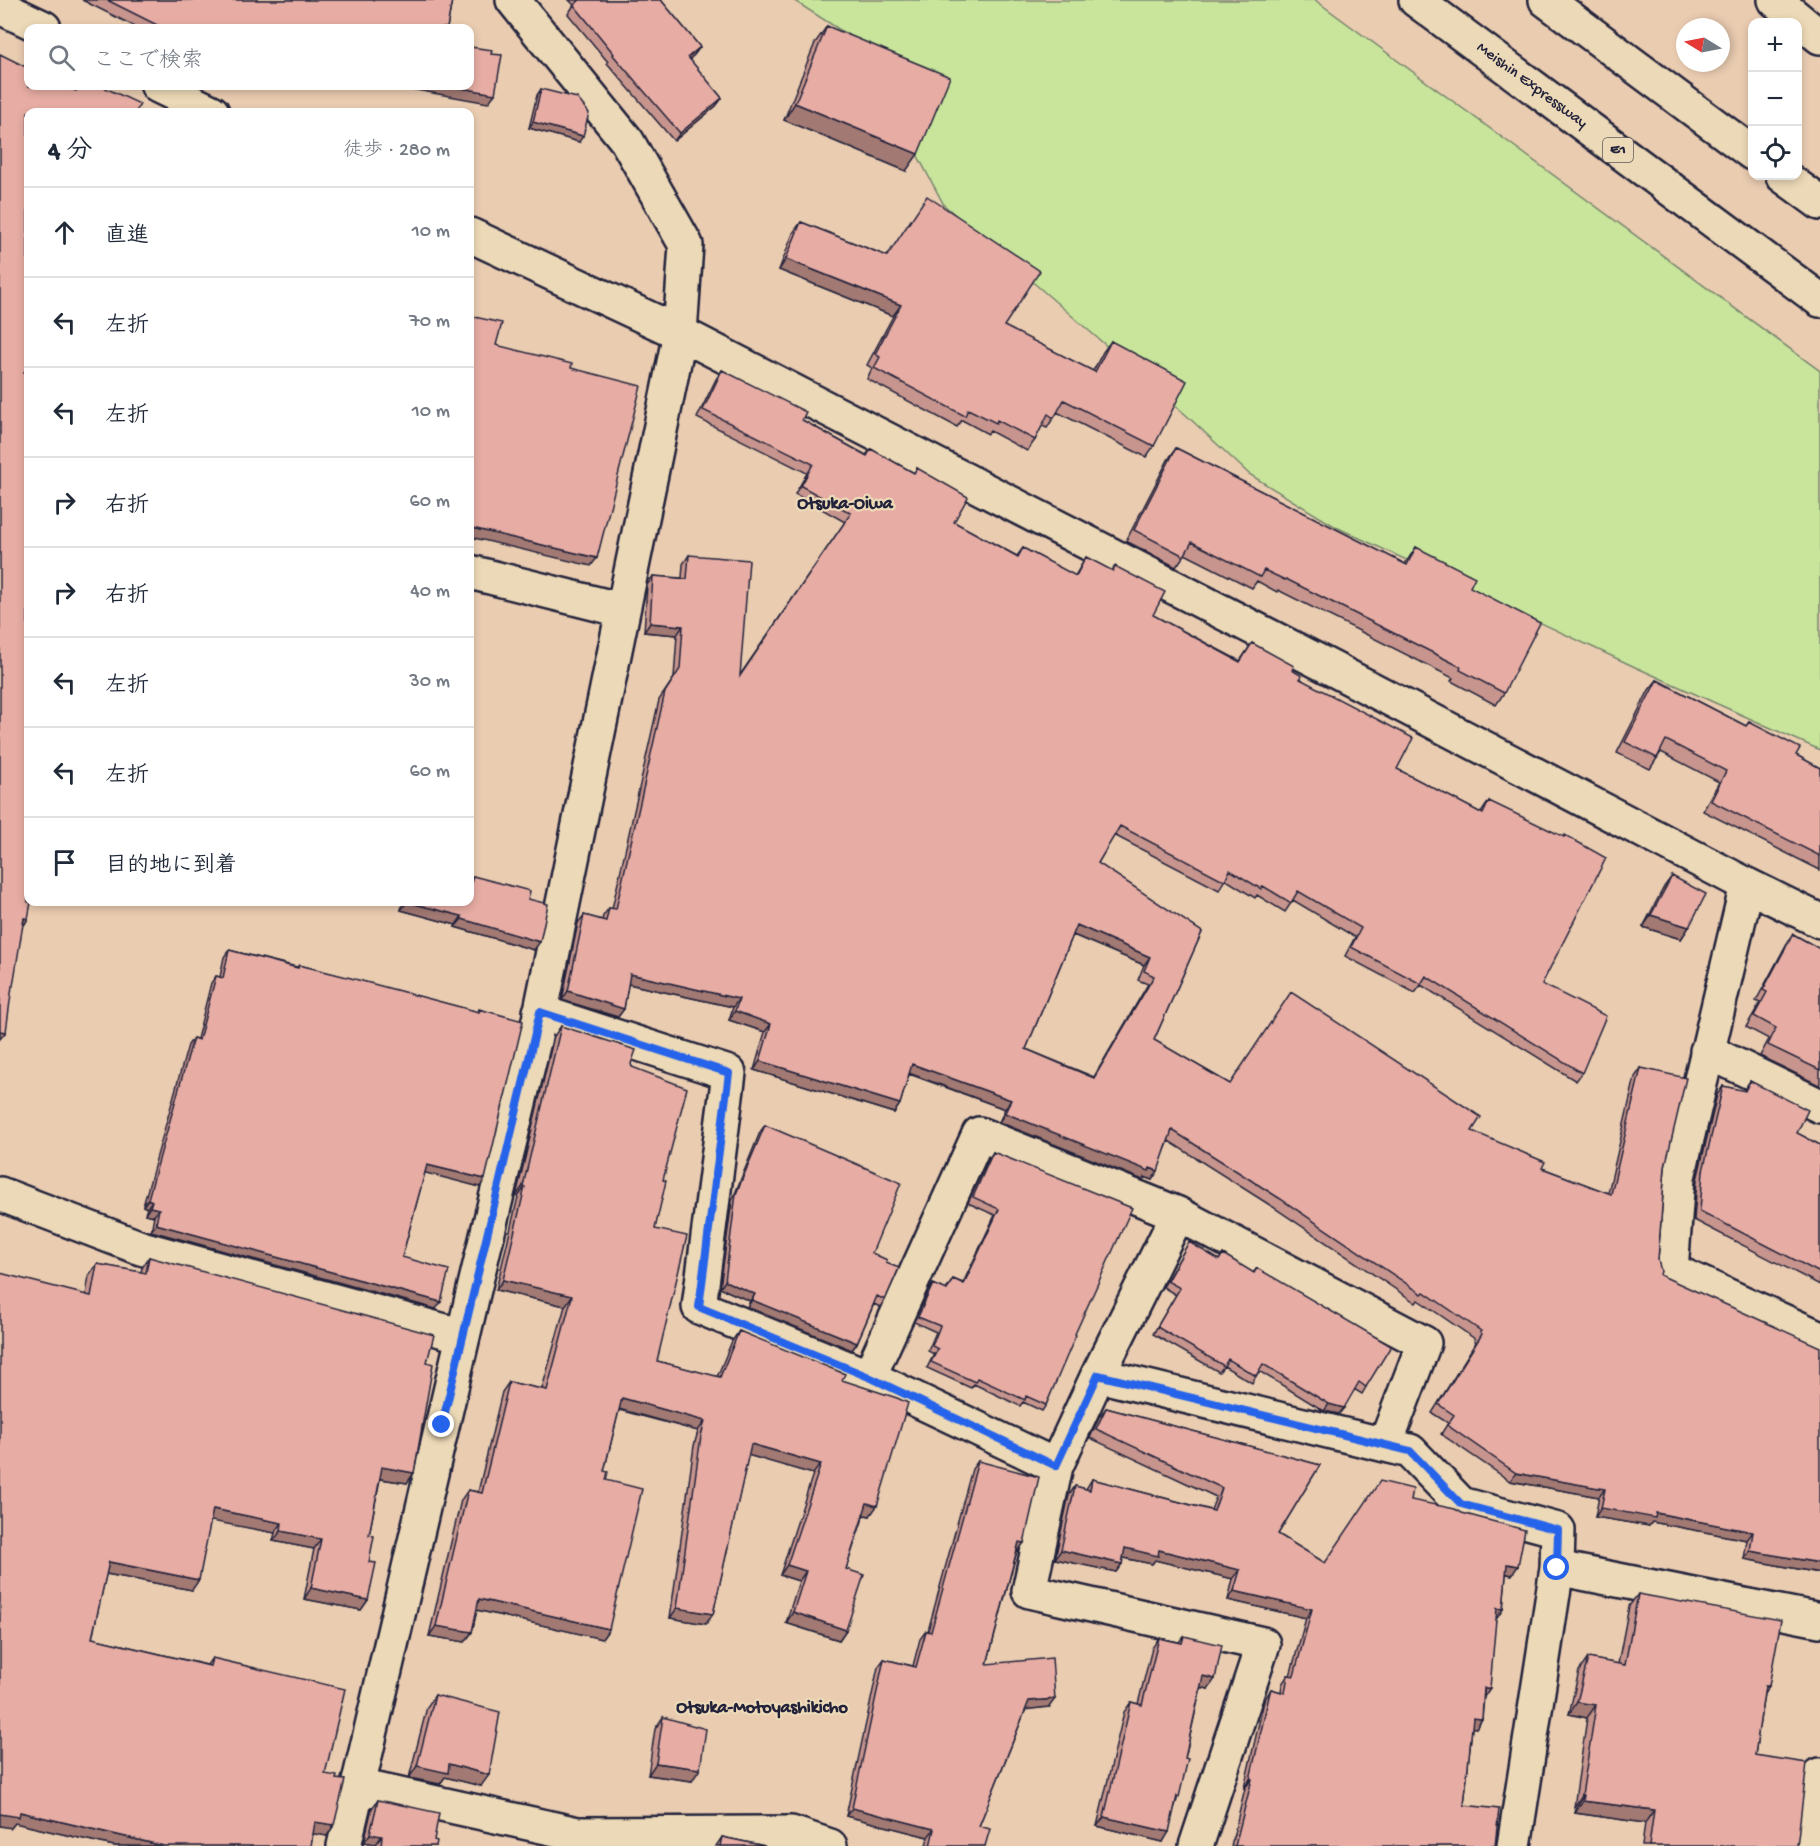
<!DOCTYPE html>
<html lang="ja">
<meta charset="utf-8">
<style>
body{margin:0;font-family:"Gochi Hand","Klee One",sans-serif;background:#f2f2f3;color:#1f2937}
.controls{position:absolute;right:18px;top:18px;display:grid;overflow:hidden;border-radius:12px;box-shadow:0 3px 9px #0003}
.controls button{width:54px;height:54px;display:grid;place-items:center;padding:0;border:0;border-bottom:2px solid #e0e1e3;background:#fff;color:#1f2937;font:30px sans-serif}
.compass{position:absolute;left:1676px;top:18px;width:54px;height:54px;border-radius:50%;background:#fff;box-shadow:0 3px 9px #0003;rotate:280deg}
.stop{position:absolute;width:18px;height:18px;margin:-14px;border:4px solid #2563eb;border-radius:50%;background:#fff}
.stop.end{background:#2563eb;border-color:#fff;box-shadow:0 2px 6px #0008}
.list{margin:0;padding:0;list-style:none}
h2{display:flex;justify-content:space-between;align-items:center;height:78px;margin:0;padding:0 24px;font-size:26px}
h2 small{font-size:20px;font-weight:400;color:#747a83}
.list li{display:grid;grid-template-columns:39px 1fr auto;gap:18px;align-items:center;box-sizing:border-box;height:90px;padding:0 24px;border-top:2px solid #e0e1e3}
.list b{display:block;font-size:22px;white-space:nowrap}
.list em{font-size:20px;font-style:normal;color:#747a83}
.icon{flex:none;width:33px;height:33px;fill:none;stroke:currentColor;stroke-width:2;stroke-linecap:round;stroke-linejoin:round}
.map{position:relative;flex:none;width:1820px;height:1846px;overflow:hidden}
.search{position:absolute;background:#fff;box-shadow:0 3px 9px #0003;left:24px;top:24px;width:450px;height:66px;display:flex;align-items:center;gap:15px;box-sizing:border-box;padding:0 21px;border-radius:12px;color:#747a83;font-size:22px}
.panel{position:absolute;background:#fff;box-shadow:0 3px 9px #0003;left:24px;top:108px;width:450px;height:798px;border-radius:12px}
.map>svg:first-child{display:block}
.green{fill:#c9e59c;stroke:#76846c;stroke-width:1.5}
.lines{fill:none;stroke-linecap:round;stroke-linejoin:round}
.minor-casing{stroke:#22223b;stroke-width:38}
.highway-casing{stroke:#22223b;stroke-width:38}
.minor{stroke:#ecd9b7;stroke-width:33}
.highway{stroke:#ecd9b7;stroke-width:33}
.wall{fill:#c7958d;stroke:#22223b;stroke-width:1.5;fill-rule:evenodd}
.shaded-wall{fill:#a27973;stroke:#22223b;stroke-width:1.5}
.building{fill:#e7ada4;stroke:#22223b;stroke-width:1.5;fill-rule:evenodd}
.route{stroke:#2563eb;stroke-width:8}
.labels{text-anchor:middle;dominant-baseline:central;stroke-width:4.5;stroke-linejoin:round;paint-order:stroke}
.shield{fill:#ecd9b7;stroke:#5f5960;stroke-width:1.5}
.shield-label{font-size:15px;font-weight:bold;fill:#22223b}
.street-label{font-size:16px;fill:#22223b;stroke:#ecd9b7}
.neighbourhood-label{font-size:18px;font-weight:bold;fill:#22223b;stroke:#ecd9b7}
</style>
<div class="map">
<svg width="1820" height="1846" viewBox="0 0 1820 1846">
<rect width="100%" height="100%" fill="#eaccb1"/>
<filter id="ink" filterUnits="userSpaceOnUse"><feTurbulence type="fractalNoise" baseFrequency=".0167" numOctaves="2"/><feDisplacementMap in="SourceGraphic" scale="12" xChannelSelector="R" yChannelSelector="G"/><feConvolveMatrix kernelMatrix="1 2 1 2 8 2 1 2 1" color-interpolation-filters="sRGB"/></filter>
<g filter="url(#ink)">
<path class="green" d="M793 0H1315L1820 371V750L1635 667 1336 527 1249 474 1185 414 944 205 856 40Z"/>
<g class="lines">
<defs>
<path id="minor" d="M1775 0 1820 37
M0 7 44 28
M158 86 212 112
M470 235 680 333 1333 669 1747 885 1820 921
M470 572 622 610
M1747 885 1678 1177 1671 1270 1820 1338
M540 1012 729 1073 699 1307 869 1377 1056 1466 1098 1375 1410 1451 1461 1504 1558 1530 1557 1568 1514 1846
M1707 1051 1820 1106
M0 1194 141 1248 463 1336
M1098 1375 1178 1214
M869 1377 979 1134 1178 1214 1424 1343 1385 1445
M1056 1466 1029 1591 1263 1644 1196 1846
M1557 1568 1820 1620
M359 1786 578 1834 791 1833 830 1846
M344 1846 472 1298 539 1020 680 333 686 245 627 141 513 0
M1812 1846 1820 1775"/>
<g id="highway">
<path id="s1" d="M1416 0 1820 300"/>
<path d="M1546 0 1752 153"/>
<path d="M1783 176 1820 203"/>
</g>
</defs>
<use href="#minor" class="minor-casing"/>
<use href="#highway" class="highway-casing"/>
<use href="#minor" class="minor"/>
<use href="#highway" class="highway"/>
</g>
<path class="wall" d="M82 0H452L447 28H138Z
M569 0H661L700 47 694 55 689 59 722 98 716 106 674 141 607 63 608 62 568 14 574 5Z
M827 26 906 171 784 120 815 43Z
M541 89 579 142 529 128 537 95Z
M801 222 887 256 1004 326 1093 371 1103 352 1111 341 1154 446 1146 457 1057 412 1047 428 1042 426 1035 440 1027 451 990 431 988 434 962 420 957 427 867 379 872 368 867 365 893 316 779 270 793 233Z
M722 370 802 420 866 455 871 449 914 473 917 468 954 522 1017 556 1023 548 1075 576 1086 557 1112 571 1115 566 1153 615 1240 661 1252 643 1292 670 1397 769 1481 813 1489 801 1542 984 1582 1073 1576 1081 1421 985 1415 993 1345 956 1355 937 1293 900 1285 912 1257 895 1255 898 1225 879 1219 890 1114 835 1098 863 1202 932 1154 1040 1230 1084 1472 1131 1542 1168 1608 1193 1635 1077 1641 1068 1665 1167 1658 1260 1660 1275 1820 1573 1744 1559 1747 1540 1652 1522 1649 1526 1595 1517 1599 1497 1510 1481 1441 1434 1448 1423 1432 1413 1476 1342 1474 1341 1475 1339 1418 1300 1416 1303 1273 1207 1169 1141 1152 1180 1144 1177 1143 1180 999 1122 1005 1109 909 1074 900 1104 894 1113 754 1070 765 1032 729 1020 733 1007 628 984 624 1009 618 1017 562 1000 578 923 584 915 602 920 603 916 609 908 612 909 659 700 674 678 677 635 644 632 647 585 653 576 682 578 683 564 689 555 740 675 845 522 795 494 807 473 697 418 716 379ZM1073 935 1144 965 1138 980 1148 984 1094 1077 1026 1049Z
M1176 448 1405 564 1416 547 1470 587 1504 693 1496 705 1451 681 1453 678 1278 590 1277 592 1257 581 1252 588 1185 554 1176 567 1126 541 1168 460Z
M1657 680 1746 726 1749 722 1796 755 1820 768V870L1703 811 1719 782 1661 752 1650 769 1617 753 1649 690Z
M473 876 528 899 534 950 455 927 456 925 401 910 403 902H470V881Z
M1672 876 1689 927 1681 939 1643 927 1664 887Z
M1793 934 1820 949V1083L1819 1085 1760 1056 1769 1039 1746 1027 1760 1003 1756 1001 1786 945Z
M229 950 297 967 299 965 478 1012 479 1009 480 1187 425 1172 402 1257 436 1309 151 1231 154 1216 145 1214 147 1208 143 1206 188 1045 193 1038 197 1039 211 983 216 976 220 977 224 957Z
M561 1026 631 1064 663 1180 655 1229 657 1361 717 1377 732 1341 739 1331 842 1380 870 1516 864 1515 846 1569V1630L839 1640 786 1623 799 1581 780 1575 813 1474 748 1455 713 1614 706 1624 670 1618 694 1446 698 1431 619 1410 604 1471 606 1480 609 1629 602 1639 477 1610 472 1632 465 1642 429 1636 461 1500 468 1490 478 1492 502 1392 509 1382 542 1389 565 1306 496 1290 518 1197 516 1196 554 1036Z
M1750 1081 1797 1133 1820 1145V1285L1694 1220 1697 1180 1717 1095 1723 1086 1743 1091Z
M765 1125 872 1253 886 1263 885 1300 880 1307 874 1304 857 1343 852 1350 747 1307 750 1301 720 1288 732 1201 760 1132Z
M993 1152 1075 1334 1046 1405 1042 1411 1023 1402 1020 1406 974 1384 971 1388 927 1368 934 1354 928 1351 936 1332 914 1322 929 1290 933 1284 946 1290 953 1279 963 1283 995 1215 968 1203 989 1158Z
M1189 1242 1219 1260 1223 1254 1253 1273 1257 1268 1366 1387 1362 1394 1354 1389 1339 1414 1324 1411 1259 1371 1252 1383 1224 1366 1219 1372 1153 1334 1176 1295 1163 1287Z
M149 1257 427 1362 407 1483 380 1479 369 1535 368 1600 361 1610 304 1599 314 1549 273 1541 275 1533 211 1520 192 1590 106 1574 92 1638 207 1665 212 1658 325 1774 334 1825 327 1836 313 1833 311 1846H114L15 1823 11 1828 86 1295 89 1275 97 1264 141 1272 142 1268Z
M1106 1408 1320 1465 1278 1534 1325 1563 1411 1500 1512 1575 1506 1574 1503 1609 1497 1618H1496L1484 1697 1482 1719 1476 1728 1472 1727 1464 1805 1495 1846H1231L1245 1788H1244L1264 1701 1271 1689 1281 1692 1282 1684 1288 1675 1290 1676 1306 1618 1228 1600 1233 1579 1155 1560 1152 1564 1123 1558 1122 1564 1116 1572 1055 1559 1069 1495 1075 1486 1086 1489 1092 1479 1211 1510 1216 1497 1090 1438 1099 1417Z
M978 1461 1018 1551H1017L987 1664 1049 1707 1026 1709 979 1826 985 1846H926L928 1837 846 1816 878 1667 884 1659 913 1666 920 1639 926 1631H928L972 1469Z
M1638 1594 1769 1686 1764 1694 1755 1755 1797 1846H1642L1645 1823 1575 1813 1576 1808 1574 1807 1587 1718 1569 1714 1579 1671 1588 1658 1618 1664 1629 1606Z
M1184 1636 1208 1689 1201 1687 1185 1758 1177 1800 1163 1842 1097 1826 1124 1712 1131 1702 1138 1704 1152 1648 1159 1638 1179 1642Z
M435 1695 481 1786 445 1777 440 1784 409 1778 427 1707Z
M663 1717 692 1781 648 1775 655 1729Z
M378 1800 434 1840 436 1846H376V1844L364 1842 372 1808Z
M722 1837 765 1846H716Z"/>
<path class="shaded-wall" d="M700 47 694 55 682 66 688 57Z
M394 86H450L495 94 488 103Z
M722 98 716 106 674 141 680 133Z
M795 103 918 154 906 171 784 120Z
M533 122 583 136 579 142 529 128Z
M786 259 901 305 893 316 779 270Z
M472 528 597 558 591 566 470 537Z
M650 623 683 626 677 635 644 632Z
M61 902H73L71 904Z
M407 902 462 916 456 925 401 910Z
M1651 915 1689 927 1681 939 1643 927Z
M24 918 28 919 23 927Z
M462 919 540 942 534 950 455 927Z
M1077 925 1150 957 1144 965 1071 934Z
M630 974 739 999 733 1007 624 983Z
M568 991 624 1009 618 1017 562 1000Z
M735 1011 771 1024 765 1032 729 1020Z
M0 1031 6 1032 0 1039Z
M760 1061 900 1104 894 1113 754 1070Z
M912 1064 1011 1100 1005 1109 906 1072Z
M1005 1113 1150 1168 1158 1171 1152 1180 1144 1177 1143 1180 999 1122Z
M427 1165 485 1179 480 1187 422 1172Z
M523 1186 525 1187 518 1197 516 1196Z
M148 1199 152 1201 147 1208 143 1206Z
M150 1207 159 1209 154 1216 145 1214Z
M156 1224 441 1302 436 1309 151 1231Z
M503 1280 572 1296 565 1306 496 1290Z
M725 1281 755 1294 750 1301 720 1288Z
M752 1300 857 1343 852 1350 747 1307Z
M622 1398 705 1421 698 1431 615 1408Z
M1329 1404 1344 1408 1339 1414 1324 1411Z
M751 1444 821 1464 813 1474 744 1454Z
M382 1467 414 1473 407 1483 375 1478Z
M1516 1473 1605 1489 1599 1497 1510 1481Z
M867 1503 877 1506 870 1516 860 1514Z
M1601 1508 1656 1513 1753 1532 1747 1540 1652 1522 1649 1526 1595 1517Z
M213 1509 282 1523 275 1533 206 1520Z
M281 1531 321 1539 314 1549 273 1541Z
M1019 1542 1024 1543 1018 1551 1013 1550Z
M1125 1548 1159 1550 1240 1570 1233 1579 1155 1560 1152 1564 1119 1557Z
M1061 1550 1122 1564 1116 1572 1055 1559Z
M1750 1551 1820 1563V1573L1744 1559Z
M109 1562 199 1580 192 1590 101 1573Z
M1507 1564 1518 1566 1512 1575 1501 1572Z
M787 1565 806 1571 799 1581 780 1575Z
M311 1588 368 1600 361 1610 304 1599Z
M1234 1591 1312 1609 1306 1618 1228 1600Z
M479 1599 609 1629 602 1639 472 1609Z
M677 1608 713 1614 706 1624 670 1618Z
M1497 1608 1503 1609 1497 1618 1490 1617Z
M793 1612 846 1630 839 1640 786 1623Z
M436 1626 472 1632 465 1642 429 1636Z
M1203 1676 1215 1679 1208 1689 1196 1686Z
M1765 1686H1769L1760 1699Z
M1484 1688H1490L1484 1697Z
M1055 1699 1049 1707 1023 1710 1029 1701Z
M1577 1702 1596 1705 1587 1718 1569 1714Z
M1473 1718 1482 1719 1476 1728 1466 1727Z
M656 1763 700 1769 692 1781 648 1775Z
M449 1764 489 1775 481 1786 445 1777 440 1784 409 1778 417 1766Z
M1250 1779H1252L1245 1788H1244Z
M1582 1795H1584L1576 1808 1574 1807Z
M1583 1801 1654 1810 1645 1823 1575 1813Z
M852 1808 934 1829 928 1837 846 1816Z
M20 1812 164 1846H114L15 1823 11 1828 0 1826V1814Z
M1104 1817 1169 1832 1163 1842 1097 1826Z
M315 1822 334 1825 327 1836 308 1833Z
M370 1834 382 1836 376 1844 364 1842Z"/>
<path class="building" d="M107 0H452L447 28H163Z
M580 0H661L700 47 688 57 722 98 680 133 613 55 614 54 574 5Z
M827 26 950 77 918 154 795 103Z
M470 47 492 50 491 54 502 55 495 94 450 86H470Z
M0 54 28 68V86H64L76 91 78 86H101L140 104 136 112H28V367L24 372 28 373V902H31L28 919 24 918 13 986H12L6 1032 0 1031Z
M541 89 577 98 589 113 583 136 533 122Z
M927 196 1040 271 1004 326 1095 372 1111 341 1187 381 1154 446 1064 400 1054 418 1048 414 1035 440 997 420 996 423 968 409 965 416 874 368 880 357 875 354 901 305 786 259 801 222 887 256Z
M470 316 502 323 496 345 572 364 571 368 641 386 597 558 472 528 470 543Z
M722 370 806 412 802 420 867 456 871 449 914 473 917 468 968 497 954 522 1018 557 1023 548 1076 576 1086 557 1113 571 1115 566 1165 592 1153 615 1240 662 1252 643 1294 666 1292 670 1302 676 1300 679 1413 738 1397 769 1483 814 1489 801 1564 837 1565 835 1606 858 1542 984 1606 1016 1582 1073 1426 976 1421 984 1351 947 1361 928 1298 891 1291 903 1263 886 1261 889 1230 870 1225 881 1120 826 1098 863 1202 932 1154 1040 1230 1084 1291 992 1481 1117 1472 1131 1545 1162 1542 1168 1611 1194 1641 1068 1686 1078 1665 1167 1658 1260 1661 1271 1660 1275 1820 1347V1563L1750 1551 1753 1532 1656 1513 1655 1518 1601 1508 1605 1489 1516 1473 1447 1425 1454 1415 1438 1404 1482 1334 1480 1332 1481 1331 1424 1292 1422 1294 1279 1198 1172 1130 1158 1171 1150 1168 1149 1171 1005 1113 1011 1100 912 1064 900 1104 760 1061 771 1024 735 1011 739 999 630 974 624 1009 568 991 584 915 606 921 609 908 616 909 665 692 680 669 683 626 650 623 653 576 687 579 689 555 749 560 740 676 851 513 801 486 813 464 703 410ZM1077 925 1150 957 1144 971 1154 976 1094 1078 1026 1049Z
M1176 448 1407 565 1416 547 1475 577 1470 587 1540 623 1504 693 1460 670 1461 667 1286 579 1285 580 1264 570 1260 577 1192 542 1184 556 1134 530Z
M1657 680 1746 726 1749 722 1800 748 1796 755 1820 768V856L1711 801 1726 771 1666 740 1657 758 1625 742Z
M473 876 530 891 528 899 548 904 540 942 462 919V916L407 902H470V883H471Z
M1672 876 1706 894 1689 927 1651 915Z
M1793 934 1820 949V1070L1768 1045 1776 1028 1754 1016 1767 992 1763 990Z
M229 950 298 968 299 965 347 977 479 1012V1009L523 1021 485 1179 427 1165 402 1257 449 1270 441 1302 156 1224 159 1209 150 1207 152 1201 148 1199 193 1038 199 1040 216 976 223 978Z
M561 1026 636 1050 631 1064 632 1067 687 1088 663 1180 666 1181 655 1229 687 1236 657 1361 720 1377 739 1331 845 1374 842 1380 897 1398 908 1403 877 1506 867 1503 846 1569 864 1575 846 1630 793 1612 806 1571 787 1565 821 1464 751 1444 713 1614 677 1608 701 1436 705 1421 622 1398 604 1471 608 1472 606 1480 642 1489 609 1629 479 1599 472 1632 436 1626 468 1490 482 1493 509 1382 547 1390 572 1296 503 1280 525 1187 523 1186Z
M1750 1081 1808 1110 1797 1133 1820 1145V1273L1700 1211 1703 1171 1723 1086 1745 1091Z
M765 1125 901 1183 872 1253 887 1260 886 1263 899 1268 885 1300 877 1296 857 1343 752 1300 755 1294 725 1281 736 1194Z
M993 1152 1132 1208 1075 1334 1076 1335 1046 1405 1026 1396 1025 1400 977 1378 975 1382 931 1362 938 1349 932 1346 940 1326 918 1317 933 1284 947 1290 953 1279 964 1284 999 1209 973 1197Z
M1189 1242 1219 1260 1223 1254 1254 1273 1257 1268 1391 1346 1366 1387 1359 1382 1344 1408 1329 1404 1263 1364 1256 1376 1228 1359 1224 1366 1157 1327 1180 1288 1167 1281Z
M149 1257 434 1335 427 1362 433 1364 414 1473 382 1467 369 1535 374 1536 369 1562 376 1563 368 1600 311 1588 321 1539 281 1531 282 1523 213 1509 199 1580 109 1562 92 1638 210 1666 212 1658 345 1689 325 1774 337 1776 336 1779 345 1780 334 1825 315 1822 311 1846H164L20 1812 19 1817 0 1814V1273L91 1296 97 1264 146 1273Z
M1106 1408 1320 1465 1278 1534 1325 1563 1380 1481 1413 1489 1411 1500 1455 1509 1462 1513 1525 1530 1518 1566 1507 1564 1503 1609 1497 1608 1490 1688H1484L1482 1719 1473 1718 1464 1805 1499 1809 1495 1846H1235L1252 1779H1250L1270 1692 1271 1689 1285 1693 1288 1675 1294 1676 1312 1609 1234 1591 1240 1570 1159 1550 1158 1556 1125 1548 1122 1564 1061 1550 1075 1486 1090 1490 1092 1479 1214 1511 1222 1488 1096 1429Z
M978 1461 1039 1477 1024 1543 1019 1542 987 1664 1052 1658 1055 1699 1029 1701 979 1826 990 1829 985 1846H930L934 1829 852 1808 884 1659 916 1667 926 1631 931 1632Z
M1638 1594 1781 1620 1769 1686H1765L1755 1755 1807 1763 1797 1846H1649L1654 1810 1583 1801 1584 1795H1582L1596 1705 1577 1702 1588 1658 1625 1665Z
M1184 1636 1222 1645 1215 1679 1203 1676 1185 1758 1188 1759 1179 1797 1177 1796 1169 1832 1104 1817 1131 1702 1142 1705 1159 1638 1182 1643Z
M435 1695 500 1712 489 1775 449 1764 448 1773 417 1766Z
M663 1717 706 1729 700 1769 656 1763Z
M378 1800 439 1813 434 1840 437 1841 436 1846H381L382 1836 370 1834Z
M722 1837 765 1846H720Z"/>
</g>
<g class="lines" filter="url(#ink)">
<path class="route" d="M442 1425 540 1012 729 1073 699 1307 869 1377 1056 1466 1098 1375 1410 1451 1461 1504 1558 1530 1557 1568"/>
</g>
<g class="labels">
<rect class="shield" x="1603" y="138" width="30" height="24" rx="4.5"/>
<g class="shield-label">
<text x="1618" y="150">E1</text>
</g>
<g class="street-label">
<text stroke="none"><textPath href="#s1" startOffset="144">Meishin Expressway</textPath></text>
</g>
<g class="neighbourhood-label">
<text x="845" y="504">Otsuka-Oiwa</text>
<text x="762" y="1708">Otsuka-Motoyashikicho</text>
</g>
</g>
</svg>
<div class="controls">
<button>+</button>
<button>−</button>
<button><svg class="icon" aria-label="locate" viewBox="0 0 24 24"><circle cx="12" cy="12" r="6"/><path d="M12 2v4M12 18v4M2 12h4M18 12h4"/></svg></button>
</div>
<svg class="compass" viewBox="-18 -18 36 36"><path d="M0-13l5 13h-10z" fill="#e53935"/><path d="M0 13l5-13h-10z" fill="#747a83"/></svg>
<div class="stop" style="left:1557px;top:1568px"></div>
<div class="stop end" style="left:442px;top:1425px"></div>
<div class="search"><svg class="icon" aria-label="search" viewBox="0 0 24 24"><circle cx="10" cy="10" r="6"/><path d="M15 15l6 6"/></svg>ここで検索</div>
<section class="panel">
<h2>4 分<small>徒歩 · 280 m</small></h2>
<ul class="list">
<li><svg class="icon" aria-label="ahead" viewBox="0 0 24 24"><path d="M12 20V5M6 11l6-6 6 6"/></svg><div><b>直進</b></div><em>10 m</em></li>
<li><svg class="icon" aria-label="left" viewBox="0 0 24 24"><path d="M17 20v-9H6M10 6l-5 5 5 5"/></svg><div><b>左折</b></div><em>70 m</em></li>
<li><svg class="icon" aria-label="left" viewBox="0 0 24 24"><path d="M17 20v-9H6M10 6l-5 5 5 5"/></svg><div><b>左折</b></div><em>10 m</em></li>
<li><svg class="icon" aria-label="right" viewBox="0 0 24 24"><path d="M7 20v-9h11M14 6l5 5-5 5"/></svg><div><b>右折</b></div><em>60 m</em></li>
<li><svg class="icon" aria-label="right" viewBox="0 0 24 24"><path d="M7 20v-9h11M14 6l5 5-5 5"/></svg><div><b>右折</b></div><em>40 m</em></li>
<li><svg class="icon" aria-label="left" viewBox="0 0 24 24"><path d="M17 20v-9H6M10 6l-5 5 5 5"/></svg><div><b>左折</b></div><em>30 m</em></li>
<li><svg class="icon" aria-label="left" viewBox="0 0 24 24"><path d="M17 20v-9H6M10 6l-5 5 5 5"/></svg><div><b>左折</b></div><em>60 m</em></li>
<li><svg class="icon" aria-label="arrive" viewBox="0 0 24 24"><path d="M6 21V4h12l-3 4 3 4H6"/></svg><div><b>目的地に到着</b></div></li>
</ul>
</section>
</div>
